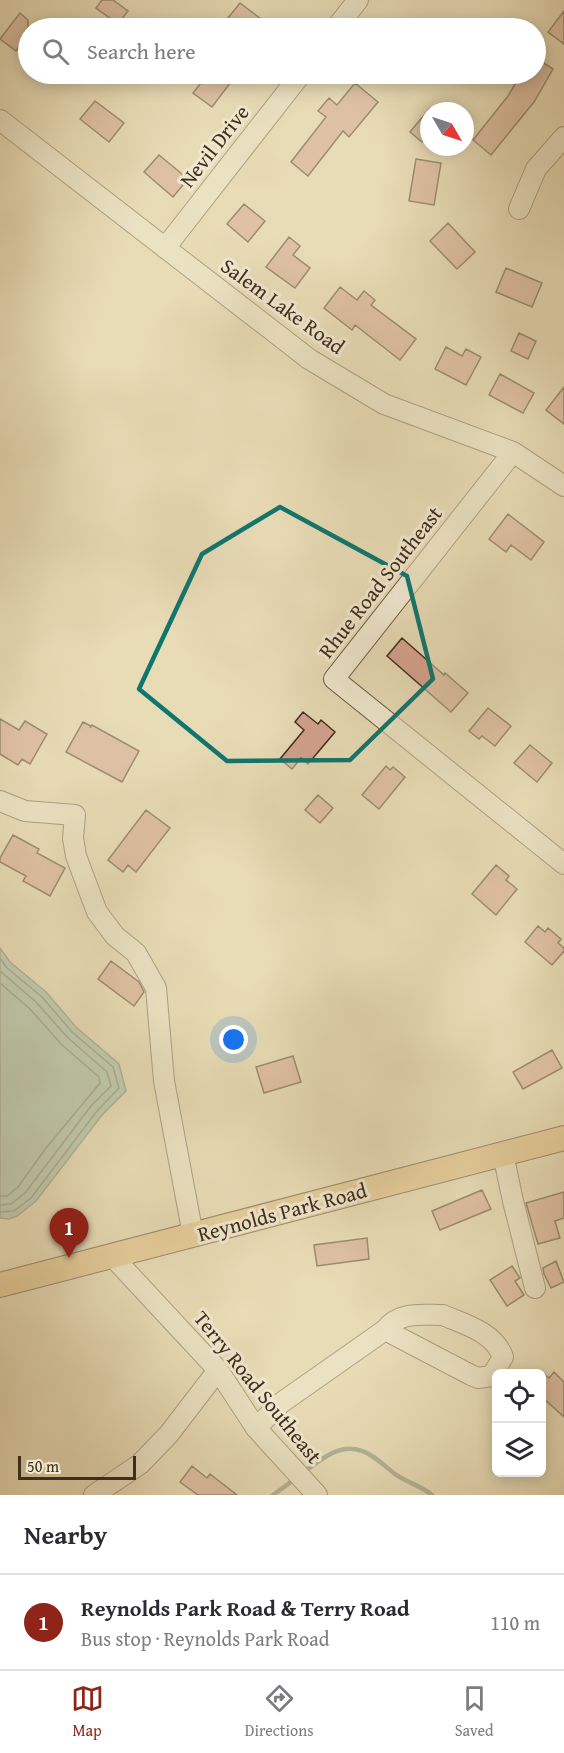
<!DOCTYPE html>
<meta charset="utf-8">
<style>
body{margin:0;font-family:"Gentium Book Plus",serif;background:#f2f2f3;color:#2b2b33}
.controls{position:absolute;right:18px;bottom:18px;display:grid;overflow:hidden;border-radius:9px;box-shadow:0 3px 15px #0003}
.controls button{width:54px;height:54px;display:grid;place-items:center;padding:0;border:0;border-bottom:2px solid #e1e1e2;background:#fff;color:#2b2b33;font:30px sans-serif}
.compass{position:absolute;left:420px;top:102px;width:54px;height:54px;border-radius:50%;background:#fff;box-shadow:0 3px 15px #0003;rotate:129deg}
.scale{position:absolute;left:18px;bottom:15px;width:118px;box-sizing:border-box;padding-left:6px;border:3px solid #402e1b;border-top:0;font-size:16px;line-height:21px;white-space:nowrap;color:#402e1b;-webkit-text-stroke:4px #f0e8d0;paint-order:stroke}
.you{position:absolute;left:234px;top:1040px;width:21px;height:21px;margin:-15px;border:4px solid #fff;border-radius:50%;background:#1a73e8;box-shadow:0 0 0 9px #1a73e833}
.badge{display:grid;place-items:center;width:39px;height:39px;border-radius:50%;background:#8f2418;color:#fff;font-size:20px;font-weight:700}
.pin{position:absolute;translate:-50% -50px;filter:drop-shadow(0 2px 3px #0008)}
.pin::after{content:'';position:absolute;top:32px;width:21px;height:18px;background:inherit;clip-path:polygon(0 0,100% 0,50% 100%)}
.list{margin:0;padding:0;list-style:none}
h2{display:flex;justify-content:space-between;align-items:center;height:78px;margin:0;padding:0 24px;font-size:26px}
h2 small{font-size:20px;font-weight:400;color:#7c7c81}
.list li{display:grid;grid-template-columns:39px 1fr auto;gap:18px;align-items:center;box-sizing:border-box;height:96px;padding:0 24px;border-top:2px solid #e1e1e2}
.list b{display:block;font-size:22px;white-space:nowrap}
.list p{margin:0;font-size:20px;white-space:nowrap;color:#7c7c81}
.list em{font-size:20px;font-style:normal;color:#7c7c81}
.icon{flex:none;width:33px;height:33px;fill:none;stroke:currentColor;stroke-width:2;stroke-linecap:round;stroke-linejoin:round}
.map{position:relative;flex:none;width:564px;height:1495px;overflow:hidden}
.search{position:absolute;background:#fff;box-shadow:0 3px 15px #0003;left:18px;right:18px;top:18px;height:66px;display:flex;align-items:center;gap:15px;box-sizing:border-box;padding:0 21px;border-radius:33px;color:#7c7c81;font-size:22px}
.sheet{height:174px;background:#fff}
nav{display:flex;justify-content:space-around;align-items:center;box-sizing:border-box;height:84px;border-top:2px solid #e1e1e2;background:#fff;font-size:16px;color:#7c7c81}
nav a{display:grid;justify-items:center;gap:3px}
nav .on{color:#8f2418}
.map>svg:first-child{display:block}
.water{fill:#97bcad;stroke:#748373;stroke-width:1.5}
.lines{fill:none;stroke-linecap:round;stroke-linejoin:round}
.shore{stroke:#6c7564;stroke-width:1.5}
.stream{stroke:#748373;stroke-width:4.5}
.building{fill:#d5a38f;stroke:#402e1b;stroke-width:1.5}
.minor-casing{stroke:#6a5a42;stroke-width:22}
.major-casing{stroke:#402e1b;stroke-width:26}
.minor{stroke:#f0e8d0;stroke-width:20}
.major{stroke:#e4be7c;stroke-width:24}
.marked{fill:none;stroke:#0f766e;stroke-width:4.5;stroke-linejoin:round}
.labels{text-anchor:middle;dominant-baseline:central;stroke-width:6;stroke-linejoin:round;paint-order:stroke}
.street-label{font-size:21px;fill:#402e1b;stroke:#f0e8d0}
</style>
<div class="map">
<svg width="564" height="1495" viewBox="0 0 564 1495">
<rect width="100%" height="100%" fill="#e8dcb7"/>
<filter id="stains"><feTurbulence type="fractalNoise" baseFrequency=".00333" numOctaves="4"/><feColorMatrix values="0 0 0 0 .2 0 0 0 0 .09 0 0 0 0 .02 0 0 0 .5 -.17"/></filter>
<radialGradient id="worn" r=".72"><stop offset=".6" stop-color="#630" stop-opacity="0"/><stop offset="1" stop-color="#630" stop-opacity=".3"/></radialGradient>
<path class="water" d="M0 948 10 962 46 992 76 1027 119 1064 126 1091 102 1115 36 1201 17 1216 9 1219 0 1218Z"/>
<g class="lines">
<path class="shore" d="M0 958 6 967 42 997 72 1032 113 1067 119 1088 97 1111 31 1198 14 1211 0 1212
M0 971 36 1002 67 1037 107 1072 111 1086 91 1106 25 1193 11 1204 0 1205
M0 983 30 1009 61 1044 99 1077 100 1083 46 1148 18 1187 7 1196H0"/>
<path class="stream" d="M304 1472C326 1455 346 1439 372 1456 380 1461 387 1468 395 1474 406 1482 421 1486 432 1495
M273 1495 295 1479"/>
</g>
<path class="building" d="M102 0H113L128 11 118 24 96 8Z
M240 3 273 28H220Z
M564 11V44L548 32Z
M20 13 28 20V55L19 47 16 51 0 39Z
M536 58 553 69 534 102 491 155 473 140 508 96 521 74H536Z
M208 74H220L231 82 212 107 193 93Z
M355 83 378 102 349 137 343 131 308 176 291 162 326 117 318 111 329 98 337 105Z
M95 101 124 123 109 142 80 119Z
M429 109V134L422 142 410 132Z
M159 155 188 179 173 197 144 172Z
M416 159 441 163 434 205 409 201Z
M244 204 265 221 248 242 227 224Z
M448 223 475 252 457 269 430 241Z
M289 237 300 246 293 255 310 268 295 288 266 267Z
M506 268 542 283 532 307 496 292Z
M340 287 357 300 364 291 375 300 371 305 416 339 400 360 355 325 352 330 324 308Z
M519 333 536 341 528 359 511 351Z
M446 347 462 356 466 349 481 357 466 385 435 369Z
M500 374 534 393 523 413 489 395Z
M564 387V424L546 410Z
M508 514 544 542 531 560 511 545 506 552 489 539Z
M402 638 444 675 445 673 468 693 451 712 387 656Z
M488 708 511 726 495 746 482 736 479 739 469 731Z
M303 712 318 724 321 720 335 732 308 764 301 758 292 769 280 759 304 730 295 722Z
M0 719 19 730 25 721 47 734 30 764 22 759 18 765 0 754Z
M83 722 91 726 90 728 92 725 139 751 122 782 66 752Z
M530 745 552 763 537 782 514 763Z
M386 766 390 770 393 767 405 777 379 809 362 795Z
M318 795 333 808 320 823 305 810Z
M146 810 170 828 136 872 128 865 123 872 108 860Z
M13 835 39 849 37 853 65 868 50 896 23 881 26 876 0 862V858Z
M496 865 509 876 506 880 517 889 496 915 472 894Z
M538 926 545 932 548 928 561 939 558 943 564 948V951L552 965 525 942Z
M111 961 139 982 144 992 134 1006 98 979Z
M552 1050 562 1068 523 1089 513 1072Z
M293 1056 301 1082 264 1093 256 1067Z
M482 1190 491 1209 440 1230 432 1211Z
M564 1192V1218L555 1221 560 1238 538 1244 526 1203Z
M367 1238 369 1259 317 1266 314 1245Z
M556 1261 564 1282 551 1288 544 1274 543 1268Z
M512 1266 520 1278 515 1281 524 1295 507 1306 490 1280Z
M542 1372 549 1378 554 1372 564 1382V1417L542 1397Z
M192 1466 207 1478 210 1474 237 1495H198L180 1482Z"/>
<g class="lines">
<defs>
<path id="minor" d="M336 28 358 0
M0 120 309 359 384 404 513 452 564 486
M519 209 536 169 564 137
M165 248 301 74
M513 452 334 679 564 864
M0 801 25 811 75 815 73 838 76 856 97 912 115 936 136 953 156 988 164 1081 193 1235
M503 1154 513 1201 535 1288
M112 1256 218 1370 256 1428 317 1495
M443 1315C466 1325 494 1332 503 1357L492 1376 478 1378 471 1375 385 1330C399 1311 421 1315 443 1315Z
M256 1428 281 1403 385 1330
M94 1495 140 1464 169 1434 218 1370"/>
<path id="major" d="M0 1285 564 1138"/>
</defs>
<use href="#minor" class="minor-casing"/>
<use href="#major" class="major-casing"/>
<use href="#minor" class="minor"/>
<use href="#major" class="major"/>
</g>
<path d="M0 0H564V1495H0ZM280 507 407 576 433 679 350 760 227 761 139 689 202 554Z" fill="#e8dcb7" fill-opacity=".55" fill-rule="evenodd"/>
<path class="marked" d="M280 507 407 576 433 679 350 760 227 761 139 689 202 554Z"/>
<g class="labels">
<g class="street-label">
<text transform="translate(214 146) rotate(-52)">Nevil Drive</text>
<text transform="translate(283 306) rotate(36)">Salem Lake Road</text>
<text transform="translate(380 582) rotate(-52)">Rhue Road Southeast</text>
<text transform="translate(282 1212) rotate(-15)">Reynolds Park Road</text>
<text transform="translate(258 1387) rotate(51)">Terry Road Southeast</text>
</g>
</g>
<rect width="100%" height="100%" filter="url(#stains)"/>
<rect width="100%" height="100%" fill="url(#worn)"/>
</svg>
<div class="controls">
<button><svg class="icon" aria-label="locate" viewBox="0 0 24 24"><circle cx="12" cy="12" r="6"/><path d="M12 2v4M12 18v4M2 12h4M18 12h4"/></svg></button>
<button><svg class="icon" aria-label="layers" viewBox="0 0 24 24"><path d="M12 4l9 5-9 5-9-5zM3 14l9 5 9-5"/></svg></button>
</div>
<svg class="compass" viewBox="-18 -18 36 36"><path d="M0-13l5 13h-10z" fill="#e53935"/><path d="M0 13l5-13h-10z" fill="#7c7c81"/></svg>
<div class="scale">50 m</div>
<div class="you"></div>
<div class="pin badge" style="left:69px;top:1258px">1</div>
<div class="search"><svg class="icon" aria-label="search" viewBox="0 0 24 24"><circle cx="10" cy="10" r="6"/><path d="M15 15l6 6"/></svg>Search here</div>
</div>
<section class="sheet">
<h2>Nearby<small></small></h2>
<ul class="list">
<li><span class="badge">1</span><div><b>Reynolds Park Road &amp; Terry Road</b><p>Bus stop · Reynolds Park Road</p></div><em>110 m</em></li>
</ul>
</section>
<nav>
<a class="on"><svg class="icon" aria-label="map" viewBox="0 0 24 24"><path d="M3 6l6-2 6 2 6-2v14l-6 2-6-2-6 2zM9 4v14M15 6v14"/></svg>Map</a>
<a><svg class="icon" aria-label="directions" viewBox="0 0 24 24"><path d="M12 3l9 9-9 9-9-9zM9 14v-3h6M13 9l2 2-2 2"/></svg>Directions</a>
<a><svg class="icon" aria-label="saved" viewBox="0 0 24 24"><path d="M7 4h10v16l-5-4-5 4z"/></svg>Saved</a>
</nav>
